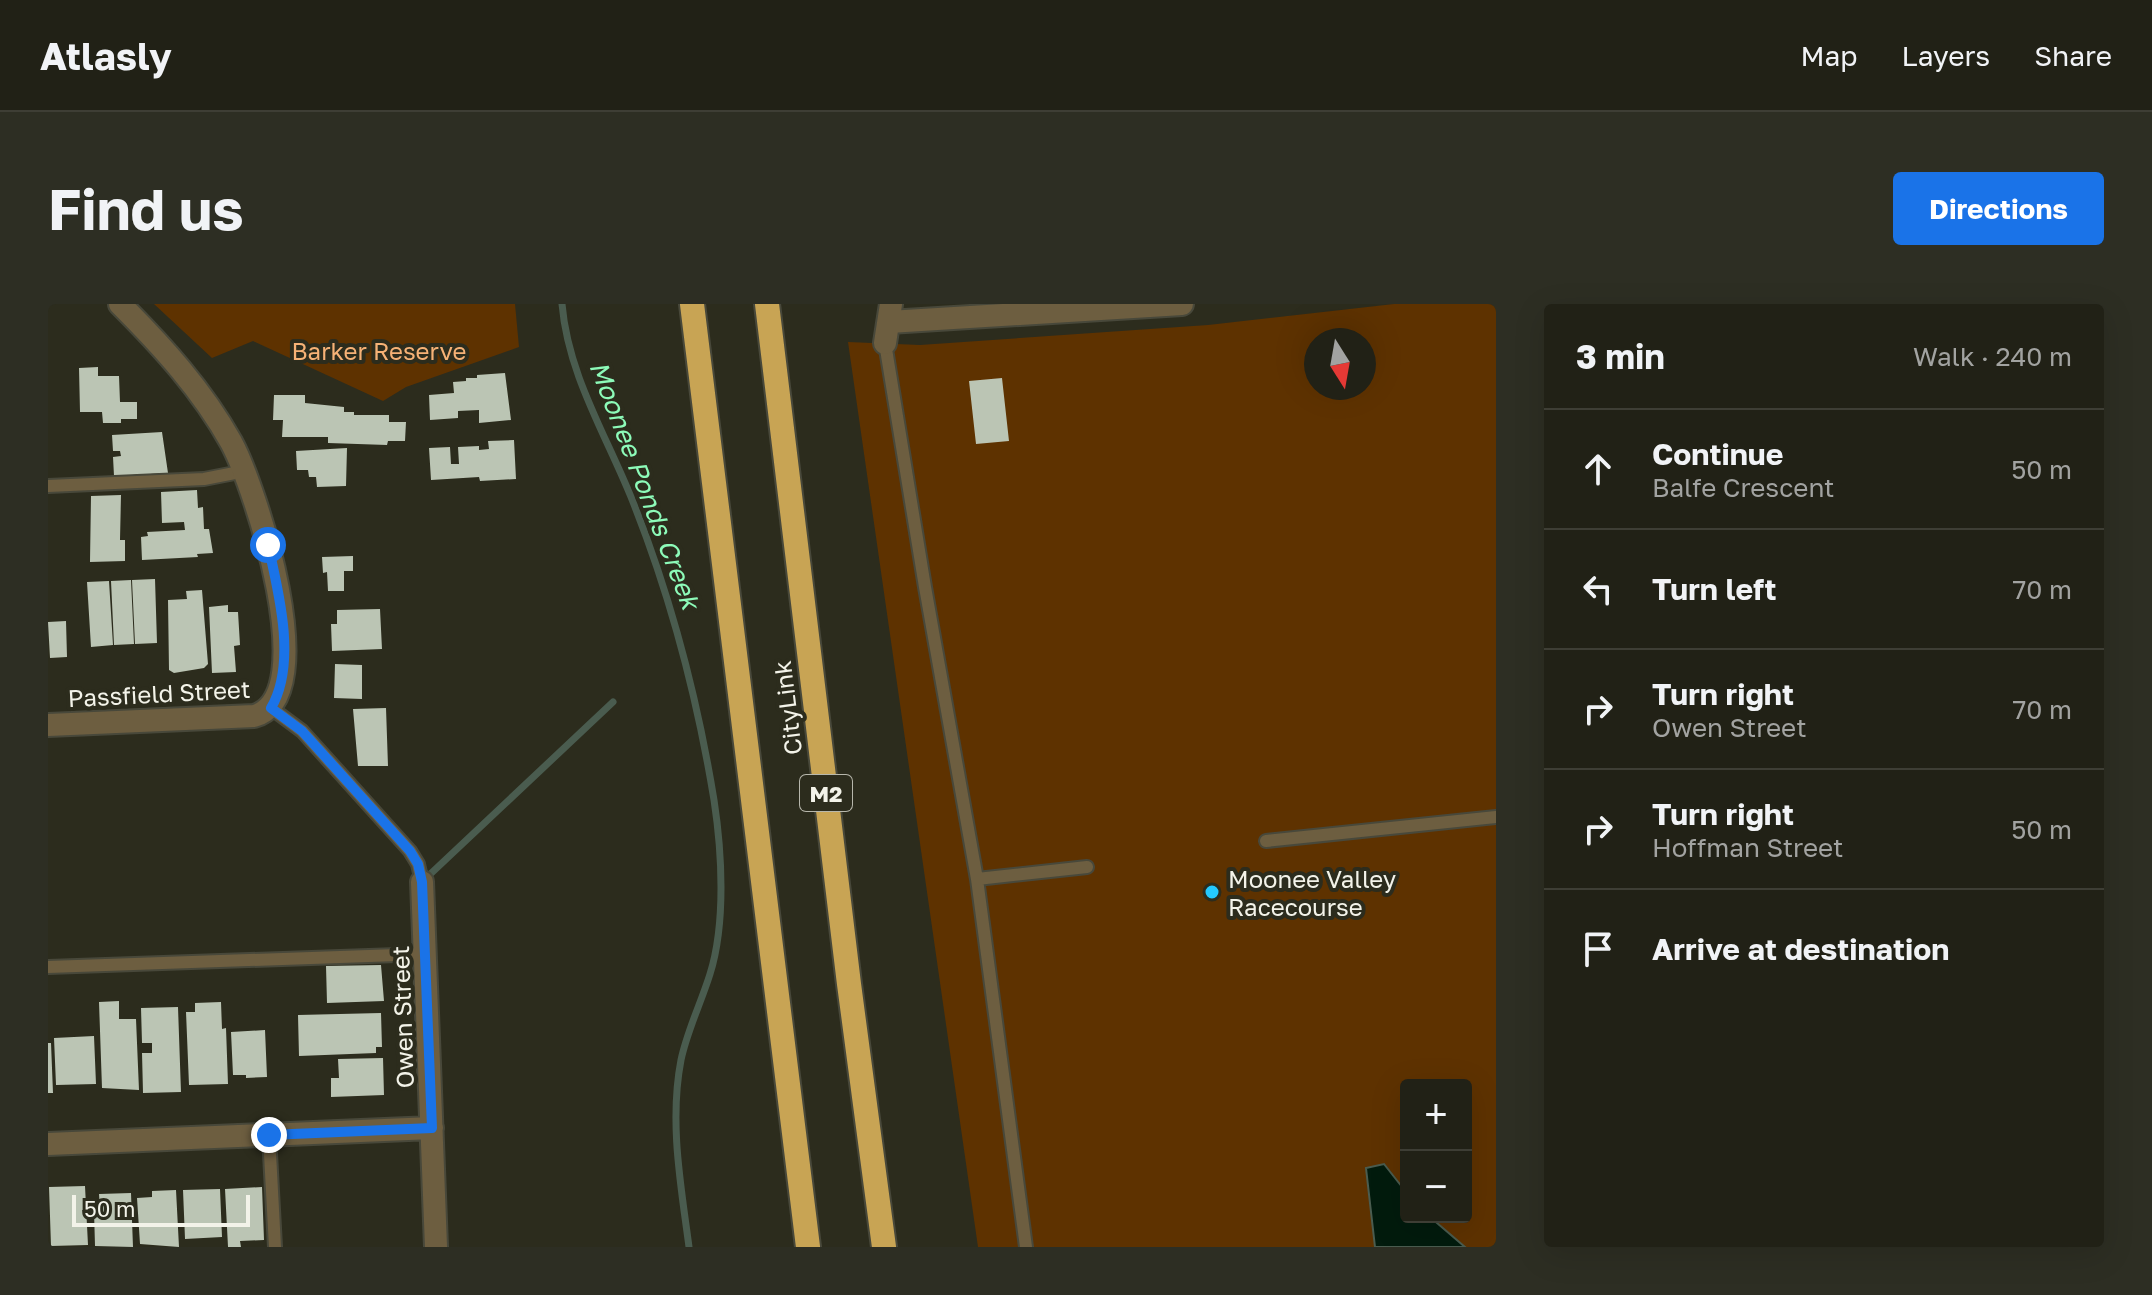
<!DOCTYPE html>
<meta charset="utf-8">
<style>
body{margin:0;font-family:"Golos Text",sans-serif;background:#2d2e23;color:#f1f3f6}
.controls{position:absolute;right:24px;bottom:24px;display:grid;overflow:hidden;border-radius:8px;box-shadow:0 8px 32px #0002}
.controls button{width:72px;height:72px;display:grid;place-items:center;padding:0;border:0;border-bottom:2px solid #3e3e35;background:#212116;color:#f1f3f6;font:40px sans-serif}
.compass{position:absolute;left:1256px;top:24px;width:72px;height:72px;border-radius:50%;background:#212116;box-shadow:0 8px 32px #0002;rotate:169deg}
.scale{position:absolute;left:24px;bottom:20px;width:178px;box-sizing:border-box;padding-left:8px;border:4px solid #f3f3e9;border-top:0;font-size:22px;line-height:28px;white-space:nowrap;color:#f3f3e9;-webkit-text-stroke:6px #2c2c1d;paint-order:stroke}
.stop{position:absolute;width:24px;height:24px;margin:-18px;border:6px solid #1a73e8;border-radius:50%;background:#fff}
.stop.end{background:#1a73e8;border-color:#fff;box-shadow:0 2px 8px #0008}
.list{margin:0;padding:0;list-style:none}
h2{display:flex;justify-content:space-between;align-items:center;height:104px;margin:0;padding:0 32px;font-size:34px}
h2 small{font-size:26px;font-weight:400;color:#a2a3a1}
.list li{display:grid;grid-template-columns:52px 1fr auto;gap:24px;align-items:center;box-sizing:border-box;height:120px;padding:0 32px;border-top:2px solid #3e3e35}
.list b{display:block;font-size:30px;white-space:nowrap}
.list p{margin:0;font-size:26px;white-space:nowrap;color:#a2a3a1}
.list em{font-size:26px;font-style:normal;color:#a2a3a1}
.icon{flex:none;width:44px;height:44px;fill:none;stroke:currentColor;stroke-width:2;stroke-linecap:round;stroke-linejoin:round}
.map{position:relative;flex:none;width:1448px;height:943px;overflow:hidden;border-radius:8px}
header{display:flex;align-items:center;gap:48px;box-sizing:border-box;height:112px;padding:0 40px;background:#212116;border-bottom:2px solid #3e3e35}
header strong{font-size:38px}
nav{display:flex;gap:44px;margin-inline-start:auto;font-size:28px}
.intro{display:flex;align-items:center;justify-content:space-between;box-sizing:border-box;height:192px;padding:0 48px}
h1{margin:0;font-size:56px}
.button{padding:20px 36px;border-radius:8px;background:#1a73e8;color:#fff;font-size:28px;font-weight:700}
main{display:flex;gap:48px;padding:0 48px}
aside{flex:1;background:#212116;border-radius:8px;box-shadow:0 8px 32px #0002}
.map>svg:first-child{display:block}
.green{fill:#5e3200;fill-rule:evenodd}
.water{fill:#021b0d;stroke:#4a5c4f;stroke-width:2}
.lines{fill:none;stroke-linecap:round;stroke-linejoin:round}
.stream{stroke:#4a5c4f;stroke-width:7}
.building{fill:#bbc5b4}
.service-casing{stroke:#48483a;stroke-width:16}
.minor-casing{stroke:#48483a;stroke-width:26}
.motorway-casing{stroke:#48483a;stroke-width:28}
.service{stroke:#6d5e40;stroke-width:12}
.minor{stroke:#6d5e40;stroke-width:22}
.motorway{stroke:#c8a454;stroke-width:24}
.route{stroke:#1a73e8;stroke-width:10}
.poi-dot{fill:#24c9fe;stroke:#2c2c1d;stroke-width:3}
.labels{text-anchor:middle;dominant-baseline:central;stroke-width:8;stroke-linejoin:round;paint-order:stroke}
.shield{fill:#2c2c1d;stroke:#b7b7ac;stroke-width:2}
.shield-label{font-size:22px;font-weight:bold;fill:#f3f3e9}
.park-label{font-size:24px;fill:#f6b276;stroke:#2c2c1d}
.street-label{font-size:24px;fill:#f3f3e9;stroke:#2c2c1d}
.poi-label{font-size:24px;fill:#f3f3e9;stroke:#2c2c1d;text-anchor:start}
.water-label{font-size:26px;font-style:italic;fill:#8dfbb9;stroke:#2c2c1d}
</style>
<header>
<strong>Atlasly</strong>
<nav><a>Map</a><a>Layers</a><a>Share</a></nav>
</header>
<div class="intro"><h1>Find us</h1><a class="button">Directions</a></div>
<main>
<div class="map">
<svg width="1448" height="943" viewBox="0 0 1448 943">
<rect width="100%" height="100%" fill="#2c2c1d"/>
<path class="green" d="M106 0H467L471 43 358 83 335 97 205 37 164 54Z
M1346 0H1448V943H930L800 38 872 41 1160 21ZM1268 36H1316V84H1268ZM1358 781H1418V913H1358Z"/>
<path class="water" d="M1336 860 1358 888V913H1382L1417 943H1327L1318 864Z"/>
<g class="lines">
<path class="stream" d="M514 0C520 70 557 129 583 193 622 290 649 392 666 496 674 548 678 619 662 670 653 699 639 727 633 756 621 818 633 882 641 943
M376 576 565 398"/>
</g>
<path class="building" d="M50 63V72H71L72 98H89V115H73V119H55L54 108H32L31 64Z
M457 69 463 116 431 119V106L410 107V114L382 116 381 91 406 89 405 78 418 77V74H429V71Z
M954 74 961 137 928 140 921 77Z
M226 91H257V99L296 103V108H306V111H341V118H358L357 137H340L339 141 280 139V133H234L235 116H225Z
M114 128 120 169 66 172 65 153 73 152 72 147H65L64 131Z
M466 136 468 175 432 177 431 173 383 176 381 144 402 143 403 160H411L410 143 431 142V146L441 145 440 137Z
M299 144 298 182 269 183 268 173H261L260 166H249L248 147Z
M149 186 150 204 155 203 156 225H161L165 249 149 250 150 253 94 256 93 233 100 232 99 228 137 226 136 218 114 219 113 188Z
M73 191 72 236H77V257L42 258 43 192Z
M305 252V267H296V287H280L279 268 275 269 274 253Z
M107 275 109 339 87 340 84 276Z
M83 276 86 340 66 341 63 277Z
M61 277 65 341 43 343 39 278Z
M154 286 160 360 156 364 126 369 121 366 120 296 139 295 138 287Z
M180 301V308H190L192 341 186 342 188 368 164 369 161 303Z
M332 305 334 345 284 347 283 320H289V306Z
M18 317 19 353 2 354 0 318Z
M287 360 314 361V395L286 394Z
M338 404 340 462H310L305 405Z
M333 661 336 697 279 699 278 662Z
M71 697V715H88L91 786 54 784 51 698Z
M173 698 174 725 178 724 180 780 141 781 138 708H147V699Z
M130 703 133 788 95 789 94 749H104V739H94L93 704Z
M333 709 334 743H328V749L251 752 250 711Z
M217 726 219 773 198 774V771H185L183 728Z
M46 732 48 780 8 781 6 734Z
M0 739H3L5 789H0Z
M335 754 336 791 283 793V774H291L290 755Z
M37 882 40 941 3 942 1 883Z
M214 883 216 936 192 937 193 943H180L177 885Z
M172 885 174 933 137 935 135 886Z
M128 886 131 943 92 940 89 894 104 893V887Z
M83 889 85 943 47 942 46 907 52 906 51 890Z"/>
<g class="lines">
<defs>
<path id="service" d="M837 39 877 283 929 575 978 943
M0 182 156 175 197 167
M223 404 254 427 362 547 370 560 374 578
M1218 537 1448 513
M929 575 1039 563
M0 663 378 650
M221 831 227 943"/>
<path id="minor" d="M841 18 1134 0
M837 39 843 0
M0 421 206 412C276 393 207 182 183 138 154 86 114 42 72 0
M374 578 388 943
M0 840 384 824"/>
<path id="motorway" d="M644 0 760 943
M719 0 801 680 836 943"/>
</defs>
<use href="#service" class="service-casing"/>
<use href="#minor" class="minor-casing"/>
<use href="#motorway" class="motorway-casing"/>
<use href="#service" class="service"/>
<use href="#minor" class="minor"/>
<use href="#motorway" class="motorway"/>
</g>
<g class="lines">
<path class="route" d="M220 241C231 289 249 360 223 404L254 427 362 547 370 560 374 578 384 824 221 831"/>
</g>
<circle class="poi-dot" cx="1164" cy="588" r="8"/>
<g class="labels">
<rect class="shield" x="752" y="471" width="52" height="36" rx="6"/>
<g class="shield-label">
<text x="778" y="489">M2</text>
</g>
<g class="park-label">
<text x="331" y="46">Barker Reserve</text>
</g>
<g class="street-label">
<text transform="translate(111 389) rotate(-3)">Passfield Street</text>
<text transform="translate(739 404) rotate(-97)">CityLink</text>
<text transform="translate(354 713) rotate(-92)">Owen Street</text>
</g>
<g class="poi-label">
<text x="1180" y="574">Moonee Valley<tspan x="1180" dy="28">Racecourse</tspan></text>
</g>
<g class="water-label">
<text transform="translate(597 181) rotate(69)">Moonee Ponds Creek</text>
</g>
</g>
</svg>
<div class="controls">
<button>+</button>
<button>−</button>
</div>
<svg class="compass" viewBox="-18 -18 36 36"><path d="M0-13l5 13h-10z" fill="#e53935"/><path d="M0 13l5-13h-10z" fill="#a2a3a1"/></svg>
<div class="scale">50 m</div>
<div class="stop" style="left:220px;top:241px"></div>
<div class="stop end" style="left:221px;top:831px"></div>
</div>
<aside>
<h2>3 min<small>Walk · 240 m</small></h2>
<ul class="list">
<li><svg class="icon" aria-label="ahead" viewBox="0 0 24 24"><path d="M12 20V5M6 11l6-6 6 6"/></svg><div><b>Continue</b><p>Balfe Crescent</p></div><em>50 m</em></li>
<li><svg class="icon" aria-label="left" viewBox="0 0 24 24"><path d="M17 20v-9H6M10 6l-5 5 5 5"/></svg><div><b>Turn left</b></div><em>70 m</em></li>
<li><svg class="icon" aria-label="right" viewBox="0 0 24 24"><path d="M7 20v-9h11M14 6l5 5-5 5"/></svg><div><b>Turn right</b><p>Owen Street</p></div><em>70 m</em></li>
<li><svg class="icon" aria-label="right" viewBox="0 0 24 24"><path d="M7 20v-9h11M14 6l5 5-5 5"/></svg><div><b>Turn right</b><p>Hoffman Street</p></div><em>50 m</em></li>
<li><svg class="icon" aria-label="arrive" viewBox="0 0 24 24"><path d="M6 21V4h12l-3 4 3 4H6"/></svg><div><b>Arrive at destination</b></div></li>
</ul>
</aside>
</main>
